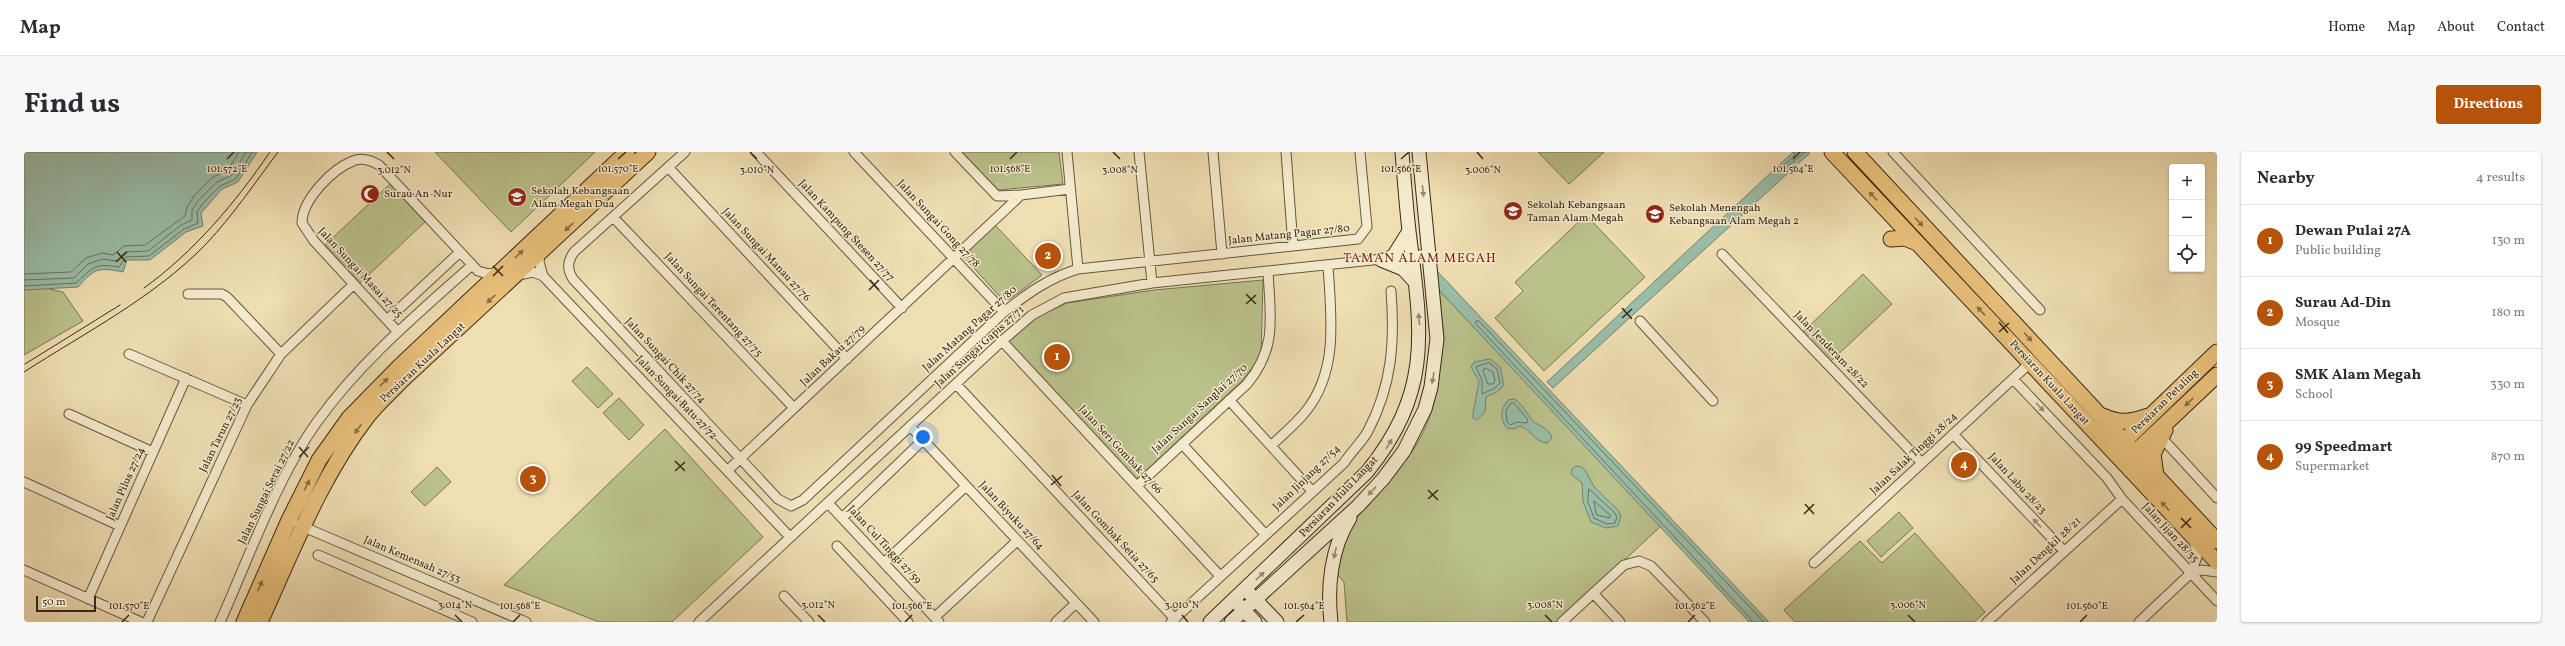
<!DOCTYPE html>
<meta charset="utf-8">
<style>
body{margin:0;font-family:Vollkorn,serif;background:#f7f7f7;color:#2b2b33}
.controls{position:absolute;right:12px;top:12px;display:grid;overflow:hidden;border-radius:4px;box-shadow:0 1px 3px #0004}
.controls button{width:36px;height:36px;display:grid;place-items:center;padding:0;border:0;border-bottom:1px solid #e1e1e2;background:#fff;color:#2b2b33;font:20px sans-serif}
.scale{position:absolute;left:12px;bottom:10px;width:60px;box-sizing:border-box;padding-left:4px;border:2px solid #3b2817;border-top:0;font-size:11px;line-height:14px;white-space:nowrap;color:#3b2817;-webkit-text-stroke:3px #f4eacd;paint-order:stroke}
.you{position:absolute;left:899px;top:285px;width:14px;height:14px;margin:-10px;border:3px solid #fff;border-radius:50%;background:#1a73e8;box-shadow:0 0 0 6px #1a73e833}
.badge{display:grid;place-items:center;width:26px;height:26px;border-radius:50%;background:#b45309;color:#fff;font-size:13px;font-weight:700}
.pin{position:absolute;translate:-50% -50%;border:2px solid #fff;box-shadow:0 1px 4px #0006}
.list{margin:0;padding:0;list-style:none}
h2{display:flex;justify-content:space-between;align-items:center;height:52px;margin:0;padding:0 16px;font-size:17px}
h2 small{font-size:13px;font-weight:400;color:#7c7c81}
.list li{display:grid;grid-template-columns:26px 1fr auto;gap:12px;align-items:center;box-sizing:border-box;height:72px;padding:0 16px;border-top:1px solid #e1e1e2}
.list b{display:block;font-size:15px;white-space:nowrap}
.list p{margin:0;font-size:13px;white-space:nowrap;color:#7c7c81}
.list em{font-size:13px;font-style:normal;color:#7c7c81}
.icon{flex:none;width:22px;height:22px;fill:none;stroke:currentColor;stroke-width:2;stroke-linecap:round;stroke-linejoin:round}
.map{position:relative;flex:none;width:2193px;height:470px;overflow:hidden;border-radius:4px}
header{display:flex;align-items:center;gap:24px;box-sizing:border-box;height:56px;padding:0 20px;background:#fff;border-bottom:1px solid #e1e1e2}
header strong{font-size:19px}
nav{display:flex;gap:22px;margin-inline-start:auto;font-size:14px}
.intro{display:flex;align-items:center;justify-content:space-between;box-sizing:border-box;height:96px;padding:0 24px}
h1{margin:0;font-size:28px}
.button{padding:10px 18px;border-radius:4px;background:#b45309;color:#fff;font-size:14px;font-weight:700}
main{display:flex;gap:24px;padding:0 24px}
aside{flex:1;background:#fff;border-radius:4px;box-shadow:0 1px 3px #0004}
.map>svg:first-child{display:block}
.green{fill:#bac18b;stroke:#7a7451}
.water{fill:#9abda8;stroke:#74816e}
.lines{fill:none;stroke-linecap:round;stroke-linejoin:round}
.shore{stroke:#6a7260;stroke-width:1}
.street-casing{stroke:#68563e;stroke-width:11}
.secondary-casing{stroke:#3b2817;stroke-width:15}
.primary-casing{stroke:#3b2817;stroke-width:17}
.street{stroke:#f4eacd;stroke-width:9}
.secondary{stroke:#f4eacd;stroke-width:13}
.primary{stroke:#e7bf79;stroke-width:15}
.tram{stroke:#3b2817;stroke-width:1}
.oneway{fill:#988972}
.oneway2{fill:#886c43}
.ticks{fill:none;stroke:#3b2817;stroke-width:1.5}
.labels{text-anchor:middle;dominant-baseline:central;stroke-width:3;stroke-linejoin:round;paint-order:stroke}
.poi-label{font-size:11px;fill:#3b2817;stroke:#f4eacd;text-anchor:start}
.street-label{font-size:11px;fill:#3b2817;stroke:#f4eacd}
.quarter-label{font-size:13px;letter-spacing:1px;fill:#7a1f14;stroke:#f4eacd}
.ticks-label{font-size:10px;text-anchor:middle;fill:#3b2817;stroke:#f4eacd;stroke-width:3;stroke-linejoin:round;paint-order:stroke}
</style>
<header>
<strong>Map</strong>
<nav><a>Home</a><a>Map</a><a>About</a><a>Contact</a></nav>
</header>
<div class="intro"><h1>Find us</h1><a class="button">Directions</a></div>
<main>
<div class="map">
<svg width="2193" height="470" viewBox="0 0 2193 470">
<rect width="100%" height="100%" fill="#eedeb2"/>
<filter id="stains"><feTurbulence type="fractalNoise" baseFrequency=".005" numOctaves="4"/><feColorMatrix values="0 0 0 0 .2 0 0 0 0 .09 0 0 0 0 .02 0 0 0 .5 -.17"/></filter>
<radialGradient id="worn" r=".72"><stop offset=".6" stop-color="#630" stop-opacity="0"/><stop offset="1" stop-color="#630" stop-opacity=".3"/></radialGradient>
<path class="green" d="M411 0H571L487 80Z
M938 0H1035L1039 32 974 38Z
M1514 0H1580L1545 32Z
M366 32 401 70 336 131 301 93Z
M1562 63 1621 125 1520 219 1471 166 1499 139 1491 130Z
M970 72 1018 123 986 147H978L938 103Z
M1839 122 1868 152 1807 209 1779 180Z
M1239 128 1237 204 1219 228 1113 327 984 190 1011 166 1043 151 1130 138Z
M17 135 39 140 59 169 0 203V138Z
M1415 138 1637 374 1534 470H1323L1320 430 1312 421C1313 366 1369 334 1394 290 1421 243 1418 190 1415 138Z
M563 215 589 242 574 256 548 229Z
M595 246 620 273 605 288 579 261Z
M641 277 739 385 648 470H575L480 433Z
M413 315 427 330 401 354 387 340Z
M1875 360 1889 376 1857 405 1843 389Z
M1891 381 1961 460 1950 470H1771L1760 458 1836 389 1858 411Z"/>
<path class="water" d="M0 0H233L214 30 198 37 177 61 179 74 162 80 126 108H103L99 120C74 115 71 116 54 135L0 138Z
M1769 0 1786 1 1529 236 1523 230Z
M1412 118 1745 470H1725L1415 138Z
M1466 207 1476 215 1480 233 1473 240 1462 245 1461 260 1453 268 1449 266V262L1455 229 1447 215 1450 210Z
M1490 247C1499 252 1502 261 1509 269 1516 275 1525 276 1528 286L1523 291C1510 290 1507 277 1496 274L1489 277 1483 276C1475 266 1477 257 1484 248Z
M1552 314 1558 315 1562 319 1570 335 1594 358 1597 364 1594 374 1582 376 1567 370 1559 350 1558 331 1547 322 1548 317Z"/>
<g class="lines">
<path class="shore" d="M1771 0 1770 4 1759 14 1760 17 1781 0
M0 122 47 120 62 106 78 101 89 103 100 94 121 93 161 64 163 55 170 44 189 25 204 18 215 0
M0 128 50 126 64 112 78 107 93 109 101 100 124 99 157 73 168 68V58L174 49 193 30 208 23 222 0
M0 134 52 131C70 115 70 111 95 115L102 105 125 104 160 77 174 71 173 60 178 52 196 34 212 27 228 0
M1465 211 1473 217 1476 231 1471 236 1458 242V228L1452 215Z
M1461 216 1469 220 1471 228 1469 232H1464L1459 219Z
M1490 251 1504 268 1503 271 1492 270 1487 273 1483 270 1482 259 1486 252Z
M1565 337 1590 360 1593 365 1591 371 1583 372 1570 366 1564 350Z
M1570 349 1586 363V366L1573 363Z
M1728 470 1726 466 1452 172V169H1455L1740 470"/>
<defs>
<path id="street" d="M661 0 550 100C543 110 543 117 549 127L754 347 767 354 779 348 980 160C1004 141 1025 126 1054 117L1334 87 1343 75 1336 0
M732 0 878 156
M830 0 980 160
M931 0 973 44 997 43
M1043 0 1054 117
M1115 0 1128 131
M1189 0 1198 102
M1262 0 1269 94
M1869 0 2016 158
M644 15 823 207
M590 66 770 256
M516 102 515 110 519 124 766 385
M1698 102 1898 311
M494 123 509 120 519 124
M164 142H198L203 145 257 202
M363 168 436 100
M1616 169 1689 249
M374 180 290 89 278 71C278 48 308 17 329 9 338 5 348 9 355 13L454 119 465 122 474 120
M978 189 1196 424
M105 202 223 253
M1989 227 2083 326 2098 347 2193 449
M932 232 1151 467
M1205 248 1288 339
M45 262 129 300
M886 274 1070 470
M1929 282 2040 399
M2137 285 2193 346
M1158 292 1241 382
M1247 294C1259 282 1272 272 1282 259 1315 218 1307 163 1304 114
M704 318 997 43 1046 37
M0 330 96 374
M1113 334 1223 232C1254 195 1246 164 1244 119
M804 351 915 470
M818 366 899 288
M275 373 502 470
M813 394 884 470
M294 403 448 470
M860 411 942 334
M1790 411 2006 211
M0 418 117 470
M2167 421 2178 418 2193 420
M1569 441 1596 470
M760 444 785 470
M64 447 162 226
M911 465 993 389
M123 470 223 253 257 202 330 132
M196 470C225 406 254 322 296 266 338 208 395 161 448 113
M675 470 978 189 1008 163 1040 146 1128 131 1406 102
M1032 470 1052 451
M1147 470 1320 311C1327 300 1338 290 1344 279 1368 233 1371 190 1367 139
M1538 470 1600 413 1615 409 1627 414 1681 470
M1963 470 2098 347
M2115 470 2167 421 2173 405 2170 388"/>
<path id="secondary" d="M1357 108 1379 117 1391 130
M1362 108 1370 103 1385 79
M1226 442 1253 470
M1214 452 1231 470
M1186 470 1343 320C1410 237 1397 177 1385 79 1382 52 1380 26 1378 0
M1207 470 1334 354 1359 327 1380 299 1401 257 1407 235 1413 187 1395 0
M1307 470C1303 435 1307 396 1326 366"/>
<path id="primary" d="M1808 0 2193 410
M1831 0 2193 389
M1867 87 1881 86 1893 91
M2079 264C2096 272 2107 270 2124 264
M2093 296 2193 200
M2104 307 2193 223
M2132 323 2129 302 2141 278
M220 470 265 368 295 308 325 266 375 215 603 0
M236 470C268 400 296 326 343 265 353 252 366 241 377 229L624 0"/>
</defs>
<use href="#street" class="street-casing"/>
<use href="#secondary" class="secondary-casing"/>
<use href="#primary" class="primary-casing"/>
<use href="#street" class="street"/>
<use href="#secondary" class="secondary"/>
<use href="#primary" class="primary"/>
<path class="tram" d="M120 136C171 99 211 51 246 0
M1 212 96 153
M0 220C62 180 131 145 183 91 209 63 231 31 254 0"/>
</g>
<defs><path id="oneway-solid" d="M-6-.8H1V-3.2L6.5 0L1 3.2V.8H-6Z"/></defs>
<g class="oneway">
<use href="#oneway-solid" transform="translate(1399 39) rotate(84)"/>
<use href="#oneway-solid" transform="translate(1395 167) rotate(-95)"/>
<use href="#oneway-solid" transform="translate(1409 226) rotate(100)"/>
<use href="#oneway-solid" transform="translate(2016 255) rotate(46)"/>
<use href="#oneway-solid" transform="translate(1365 292) rotate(-59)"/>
<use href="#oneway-solid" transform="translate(1348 339) rotate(133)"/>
<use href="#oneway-solid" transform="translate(2013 371) rotate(-133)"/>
<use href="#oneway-solid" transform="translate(1311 401) rotate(102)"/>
<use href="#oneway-solid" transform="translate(1236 424) rotate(-44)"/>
</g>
<g class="oneway2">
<use href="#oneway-solid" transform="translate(1849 44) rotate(-133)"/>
<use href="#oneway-solid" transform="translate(1895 70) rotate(47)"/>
<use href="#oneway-solid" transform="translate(545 75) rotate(137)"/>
<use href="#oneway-solid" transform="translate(495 102) rotate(-44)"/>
<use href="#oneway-solid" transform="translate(467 147) rotate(137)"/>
<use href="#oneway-solid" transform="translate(1957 159) rotate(-133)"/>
<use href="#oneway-solid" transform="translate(2004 185) rotate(48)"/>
<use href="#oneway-solid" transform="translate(360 230) rotate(-44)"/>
<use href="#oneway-solid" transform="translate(2165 250) rotate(137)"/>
<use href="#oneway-solid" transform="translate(334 277) rotate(126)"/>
<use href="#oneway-solid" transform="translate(283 333) rotate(-63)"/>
<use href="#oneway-solid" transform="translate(2141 354) rotate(-133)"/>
<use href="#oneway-solid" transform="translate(236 434) rotate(-66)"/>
</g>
<path class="ticks" d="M363 0 370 7M726 0 733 7M1089 0 1096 7M1453 0 1459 7M203 7 210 0M594 7 602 0M986 7 993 0M1377 7 1385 0M1769 7 1776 0M93 100 102 110M92 110 103 100M469 114 479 124M469 124 479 114M846 128 855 138M845 138 855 128M1222 142 1232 152M1222 152 1232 143M1598 156 1608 167M1598 166 1608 157M1975 170 1984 181M1975 180 1985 171M275 295 284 305M275 305 285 295M651 309 661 319M651 319 661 310M1028 323 1037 334M1027 333 1038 324M1404 338 1414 348M1404 347 1414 338M1781 352 1790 362M1780 362 1790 352M2157 366 2167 376M2157 376 2167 366M431 463 438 470M794 463 801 470M1158 463 1164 470M1521 463 1528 470M1884 463 1891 470M98 470 105 463M489 470 496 463M881 470 888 463M1272 470 1280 463M1664 470 1671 463M2056 470 2063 463"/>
<defs>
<symbol id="mosque-disc" viewBox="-11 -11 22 22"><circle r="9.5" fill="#8f2418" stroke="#f4eacd"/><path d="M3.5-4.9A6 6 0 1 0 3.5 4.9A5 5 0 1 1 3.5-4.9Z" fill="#fff"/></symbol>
<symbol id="school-disc" viewBox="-11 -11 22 22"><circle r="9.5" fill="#8f2418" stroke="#f4eacd"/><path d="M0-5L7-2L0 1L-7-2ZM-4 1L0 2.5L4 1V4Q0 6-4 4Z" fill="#fff"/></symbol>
</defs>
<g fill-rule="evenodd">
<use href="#mosque-disc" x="335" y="31" width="22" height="22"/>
<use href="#school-disc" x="482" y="34" width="22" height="22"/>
<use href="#school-disc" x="1478" y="48" width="22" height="22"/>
<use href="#school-disc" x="1620" y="51" width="22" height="22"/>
</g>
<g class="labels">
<g class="poi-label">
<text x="507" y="39">Sekolah Kebangsaan<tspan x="507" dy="13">Alam Megah Dua</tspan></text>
<text x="360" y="42">Surau An-Nur</text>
<text x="1503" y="53">Sekolah Kebangsaan<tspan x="1503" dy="13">Taman Alam Megah</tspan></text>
<text x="1645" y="56">Sekolah Menengah<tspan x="1645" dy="13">Kebangsaan Alam Megah 2</tspan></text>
</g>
<g class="street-label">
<text transform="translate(914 72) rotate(47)">Jalan Sungai Gong 27/78</text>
<text transform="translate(822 79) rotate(47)">Jalan Kampung Stesen 27/77</text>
<text transform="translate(1265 83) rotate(-6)">Jalan Matang Pagar 27/80</text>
<text transform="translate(742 103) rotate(47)">Jalan Sungai Manau 27/76</text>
<text transform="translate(336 121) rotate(47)">Jalan Sungai Masai 27/25</text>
<text transform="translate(689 153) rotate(47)">Jalan Sungai Terentang 27/75</text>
<text transform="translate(946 177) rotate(-42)">Jalan Matang Pagar 27/80</text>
<text transform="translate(956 195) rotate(-42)">Jalan Sungai Gapis 27/71</text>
<text transform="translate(1807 198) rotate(46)">Jalan Jenderam 28/22</text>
<text transform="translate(809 204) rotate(-43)">Jalan Bakau 27/79</text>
<text transform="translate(641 209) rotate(47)">Jalan Sungai Chik 27/74</text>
<text transform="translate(399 211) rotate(-43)">Persiaran Kuala Langat</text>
<text transform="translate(2025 231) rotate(47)">Persiaran Kuala Langat</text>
<text transform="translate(652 246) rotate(46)">Jalan Sungai Batu 27/72</text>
<text transform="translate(2141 250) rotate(-44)">Persiaran Petaling</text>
<text transform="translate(1176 257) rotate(-43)">Jalan Sungai Sanglai 27/70</text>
<text transform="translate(197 283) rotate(-64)">Jalan Tarun 27/23</text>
<text transform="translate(1096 298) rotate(47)">Jalan Seri Gombak 27/66</text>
<text transform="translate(1890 302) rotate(-43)">Jalan Salak Tinggi 28/24</text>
<text transform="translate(1283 326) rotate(-44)">Jalan Jinjang 27/54</text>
<text transform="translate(102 332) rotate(-66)">Jalan Pilus 27/24</text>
<text transform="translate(1993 332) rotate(47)">Jalan Labu 28/23</text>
<text transform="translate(243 340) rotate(-64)">Jalan Sungai Serai 27/22</text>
<text transform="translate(1315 345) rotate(-46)">Persiaran Hulu Langat</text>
<text transform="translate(987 364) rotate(47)">Jalan Biyuku 27/64</text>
<text transform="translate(2146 381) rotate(47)">Jalan Jijan 28/35</text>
<text transform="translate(1091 385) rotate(47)">Jalan Gombak Setia 27/65</text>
<text transform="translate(860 393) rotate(47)">Jalan Cul Tinggi 27/59</text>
<text transform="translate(2022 399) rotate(-43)">Jalan Dengkil 28/21</text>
<text transform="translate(388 408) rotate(23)">Jalan Kemensah 27/53</text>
</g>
<g class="quarter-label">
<text x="1396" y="107">TAMAN ALAM MEGAH</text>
</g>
</g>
<g class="ticks-label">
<text x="203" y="20">101.572°E</text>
<text x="594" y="20">101.570°E</text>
<text x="986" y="20">101.568°E</text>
<text x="1377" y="20">101.566°E</text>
<text x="1769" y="20">101.564°E</text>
<text x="370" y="21">3.012°N</text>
<text x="733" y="21">3.010°N</text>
<text x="1096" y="21">3.008°N</text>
<text x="1459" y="21">3.006°N</text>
<text x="431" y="456">3.014°N</text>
<text x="794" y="456">3.012°N</text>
<text x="1158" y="456">3.010°N</text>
<text x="1521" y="456">3.008°N</text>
<text x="1884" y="456">3.006°N</text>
<text x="105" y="457">101.570°E</text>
<text x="496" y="457">101.568°E</text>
<text x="888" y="457">101.566°E</text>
<text x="1280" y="457">101.564°E</text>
<text x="1671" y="457">101.562°E</text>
<text x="2063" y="457">101.560°E</text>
</g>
<rect width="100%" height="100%" filter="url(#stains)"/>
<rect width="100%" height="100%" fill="url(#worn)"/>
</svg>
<div class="controls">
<button>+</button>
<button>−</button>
<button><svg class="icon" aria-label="locate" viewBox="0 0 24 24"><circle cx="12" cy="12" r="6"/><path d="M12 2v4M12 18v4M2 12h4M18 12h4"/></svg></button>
</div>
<div class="scale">50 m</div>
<div class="you"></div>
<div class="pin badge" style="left:1033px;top:205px">1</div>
<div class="pin badge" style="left:1024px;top:104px">2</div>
<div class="pin badge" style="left:509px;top:327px">3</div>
<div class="pin badge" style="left:1940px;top:313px">4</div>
</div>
<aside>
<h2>Nearby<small>4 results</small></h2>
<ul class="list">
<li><span class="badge">1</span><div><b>Dewan Pulai 27A</b><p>Public building</p></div><em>130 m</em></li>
<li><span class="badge">2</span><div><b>Surau Ad-Din</b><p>Mosque</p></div><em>180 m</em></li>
<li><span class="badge">3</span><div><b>SMK Alam Megah</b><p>School</p></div><em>330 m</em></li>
<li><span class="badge">4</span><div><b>99 Speedmart</b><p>Supermarket</p></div><em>870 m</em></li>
</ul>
</aside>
</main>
